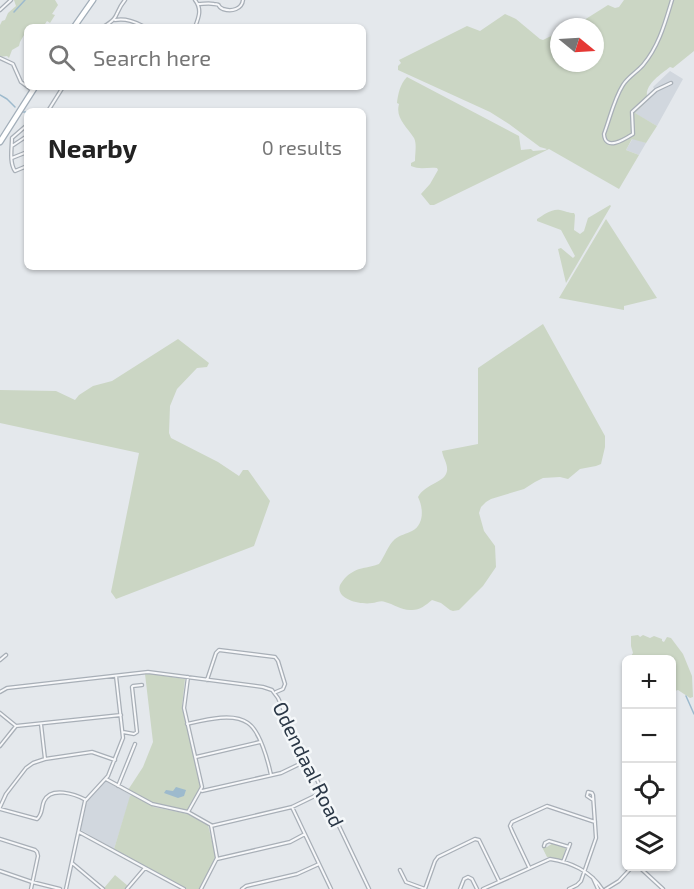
<!DOCTYPE html>
<meta charset="utf-8">
<style>
body{margin:0;font-family:"Exo 2",sans-serif;background:#f2f2f2;color:#222}
.controls{position:absolute;right:18px;bottom:18px;display:grid;overflow:hidden;border-radius:9px;box-shadow:0 2px 4px #0004}
.controls button{width:54px;height:54px;display:grid;place-items:center;padding:0;border:0;border-bottom:2px solid #e0e0e0;background:#fff;color:#222;font:30px sans-serif}
.compass{position:absolute;left:550px;top:18px;width:54px;height:54px;border-radius:50%;background:#fff;box-shadow:0 2px 4px #0004;rotate:108deg}
.list{margin:0;padding:0;list-style:none}
h2{display:flex;justify-content:space-between;align-items:center;height:78px;margin:0;padding:0 24px;font-size:26px}
h2 small{font-size:20px;font-weight:400;color:#767676}
.icon{flex:none;width:33px;height:33px;fill:none;stroke:currentColor;stroke-width:2;stroke-linecap:round;stroke-linejoin:round}
.map{position:relative;flex:none;width:694px;height:889px;overflow:hidden}
.search{position:absolute;background:#fff;box-shadow:0 2px 4px #0004;left:24px;top:24px;width:342px;height:66px;display:flex;align-items:center;gap:15px;box-sizing:border-box;padding:0 21px;border-radius:9px;color:#767676;font-size:22px}
.panel{position:absolute;background:#fff;box-shadow:0 2px 4px #0004;left:24px;top:108px;width:342px;height:162px;border-radius:9px}
.map>svg:first-child{display:block}
.built{fill:#d1d7de}
.green{fill:#cbd6c4}
.water{fill:#9dbacd}
.lines{fill:none;stroke-linecap:round;stroke-linejoin:round}
.stream{stroke:#9dbacd;stroke-width:1.5}
.street-casing{stroke:#a8afb7;stroke-width:4.5}
.primary-casing{stroke:#a2aeb9;stroke-width:7}
.street{stroke:#f7f8fa;stroke-width:2}
.primary{stroke:#fff;stroke-width:4.5}
.labels{text-anchor:middle;dominant-baseline:central;stroke-width:5;stroke-linejoin:round;paint-order:stroke}
.street-label{font-size:20px;fill:#2a3746;stroke:#f4f7f9}
</style>
<div class="map">
<svg width="694" height="889" viewBox="0 0 694 889">
<rect width="100%" height="100%" fill="#e4e8ec"/>
<path class="built" d="M670 71 683 79 657 126 634 113 656 91 653 87Z
M633 138 646 143 639 155 626 150Z
M105 782H107L131 795 114 849 81 830 87 801Z"/>
<path class="green" d="M14 0H55L58 5 52 14 55 15 50 23 47 21 43 27H27V36L24 35 20 42 19 46 12 50 9 58 7 56 0 57V25L2 21 5 20 8 13 16 6Z
M624 0H694V51L673 68 670 67C660 75 642 86 648 100L635 113 657 126 646 143 632 139 626 150 639 155 619 189 549 149 434 205H430L421 194 430 184 438 170 437 168C427 167 420 170 411 166V163L415 161C415 153 417 144 414 138 407 127 395 118 399 104L397 103C398 94 400 84 407 77L519 136 521 150 531 149 533 151 545 150 547 149 540 147 509 124 490 112 398 70V66L401 63 399 60 467 26 480 31 505 14 516 19 540 39 543 40 559 32V63H595V27H573L608 5 615 8 619 7Z
M610 205 611 206 566 283 558 249 561 248 573 258 575 256 561 230 537 221V219C543 215 553 208 560 210 566 211 568 213 574 213L575 215 574 230 580 234 584 231 588 218Z
M606 219 657 298 624 306V310L559 298Z
M543 324 605 436V447L601 464 596 466 580 469 568 479 560 477 543 478 535 482 524 489 491 499 486 502 481 507 479 513 484 531 495 546 496 567 483 586 459 610 453 611 450 610 441 603 432 600C426 605 420 610 412 610 402 611 394 604 385 602 381 600 376 603 372 603 362 605 335 600 340 585 341 583 344 579 346 577 358 566 367 569 379 564 385 556 388 545 395 539 400 535 406 534 412 531 425 524 423 507 418 497 426 483 445 483 447 471 448 464 443 458 442 451L478 444V368Z
M178 339 209 363 207 367 197 368 177 389 170 406 169 433 171 438 218 462 239 476 243 470H248L270 501 254 546 116 599 111 592 139 453 0 423V390L56 391 75 400 79 395 93 386 112 381Z
M638 635 640 637 643 635 650 638 654 636 662 639V641L664 642 667 637 671 638 683 654 692 676 693 697 690 698 678 690 675 691 672 689V660L632 659 631 656 633 653 631 646V636Z
M145 674H152L185 679 182 707 201 786 187 810 154 804 128 790 143 767 153 742Z
M132 795 154 807 188 814 208 825 216 857 199 889H187L114 849 130 796Z
M553 843 566 848 562 860 547 857 542 847H547Z
M115 875 128 886 125 889H105L104 888Z"/>
<path class="water" d="M176 787 186 790 184 796 178 798 164 793 166 790 173 791Z"/>
<g class="lines">
<path class="stream" d="M14 12 25 0
M0 95 7 99 15 107
M32 111 47 109
M23 112H27
M686 696 694 714"/>
<defs>
<path id="street" d="M195 0C202 9 199 17 195 27
M198 4C203 4 209 3 214 4 223 5 215 5 223 9 232 12 242 9 243 0
M0 10 11 0
M115 20C126 18 135 22 145 27
M103 27C121 17 114 13 125 0
M0 58 13 64 21 82 32 90
M671 83 656 90 632 112 633 134C625 139 605 152 604 134 610 118 614 99 623 85 628 77 637 72 643 65 659 46 665 23 672 0
M48 111 63 87
M27 125 12 138C12 148 9 162 15 171L27 166
M12 146 27 136
M12 158 27 152
M0 660 6 655
M188 677 184 708 202 787 188 812
M207 680 216 653 219 650 275 657 278 661 285 684 283 689 276 692
M0 692 7 688 148 672 263 687 272 690 278 698 369 889
M0 713 16 726
M41 724 45 759
M187 724C204 720 233 712 248 723 260 731 268 761 271 775
M123 732 134 734 137 732 132 687 133 686 142 685
M0 746 16 726 121 715
M196 757 260 742
M106 779 152 804 188 812 211 825 217 858 201 889
M118 786 135 744
M202 791 281 773 308 760
M588 792 587 796 593 800
M0 807 6 794 26 768 33 763 45 759 92 752 115 760
M292 807 331 889
M0 809 37 819C43 814 41 808 44 801 51 786 75 794 86 800
M211 826 292 807 323 792
M79 832 184 889
M0 839 35 850 37 852 38 856 31 889
M544 846 545 843 549 841 569 847
M217 859 290 842 305 834
M563 862 570 844
M72 863 103 889
M638 866 663 889
M529 867 512 831 510 826 512 822 547 806 595 822
M400 870 406 882 425 889
M0 871 32 882 60 889
M593 878 598 889
M66 889 85 801 108 776 123 738 116 676
M127 889 145 868
M242 889 246 886 297 874 319 864
M425 889 435 861 438 857 475 839 479 840 480 842 499 881
M460 889 464 879 468 877 472 879 477 889
M483 889 550 859C570 862 591 871 602 889
M569 889 577 885 581 881 596 838 593 795 592 793 588 792
M606 889 619 881 633 866"/>
<path id="primary" d="M74 27 93 0
M0 142 35 87"/>
</defs>
<use href="#street" class="street-casing"/>
<use href="#primary" class="primary-casing"/>
<use href="#street" class="street"/>
<use href="#primary" class="primary"/>
</g>
<g class="labels">
<g class="street-label">
<text transform="translate(309 764) rotate(64)">Odendaal Road</text>
</g>
</g>
</svg>
<div class="controls">
<button>+</button>
<button>−</button>
<button><svg class="icon" aria-label="locate" viewBox="0 0 24 24"><circle cx="12" cy="12" r="6"/><path d="M12 2v4M12 18v4M2 12h4M18 12h4"/></svg></button>
<button><svg class="icon" aria-label="layers" viewBox="0 0 24 24"><path d="M12 4l9 5-9 5-9-5zM3 14l9 5 9-5"/></svg></button>
</div>
<svg class="compass" viewBox="-18 -18 36 36"><path d="M0-13l5 13h-10z" fill="#e53935"/><path d="M0 13l5-13h-10z" fill="#767676"/></svg>
<div class="search"><svg class="icon" aria-label="search" viewBox="0 0 24 24"><circle cx="10" cy="10" r="6"/><path d="M15 15l6 6"/></svg>Search here</div>
<section class="panel">
<h2>Nearby<small>0 results</small></h2>
<ul class="list">
</ul>
</section>
</div>
